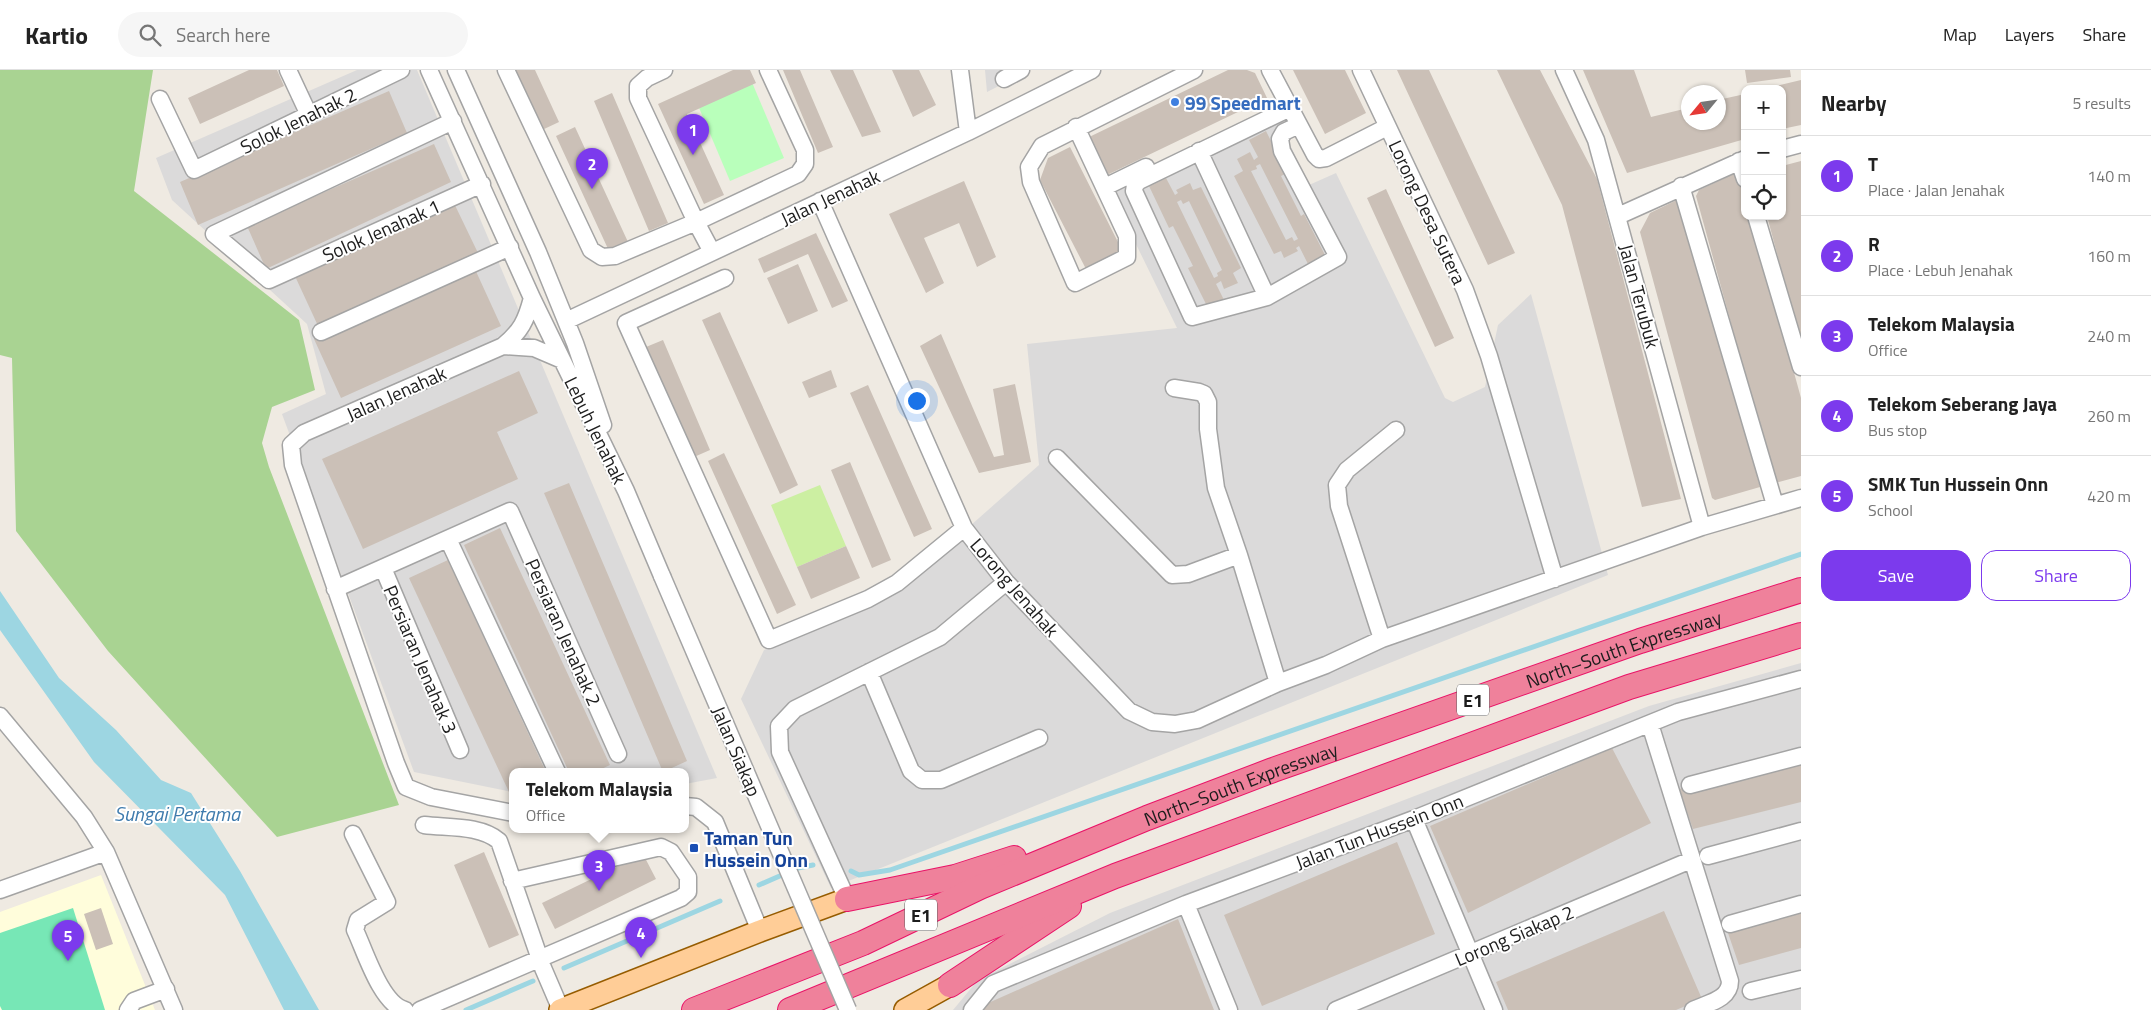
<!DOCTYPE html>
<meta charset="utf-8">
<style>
body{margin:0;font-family:"Titillium Web",sans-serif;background:#f6f6f6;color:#222}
.controls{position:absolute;right:15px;top:15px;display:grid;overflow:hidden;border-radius:10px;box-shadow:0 1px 4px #0004}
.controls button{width:45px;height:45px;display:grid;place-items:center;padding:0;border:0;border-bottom:1px solid #e0e0e0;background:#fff;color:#222;font:25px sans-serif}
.compass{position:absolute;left:1681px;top:15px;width:45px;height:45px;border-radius:50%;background:#fff;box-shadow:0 1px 4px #0004;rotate:241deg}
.you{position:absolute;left:916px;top:330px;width:18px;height:18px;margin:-12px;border:4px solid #fff;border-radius:50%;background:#1a73e8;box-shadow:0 0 0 8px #1a73e833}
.badge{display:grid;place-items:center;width:32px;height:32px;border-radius:50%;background:#7c3aed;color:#fff;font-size:16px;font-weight:700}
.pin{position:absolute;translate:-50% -41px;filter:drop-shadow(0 1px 2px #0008)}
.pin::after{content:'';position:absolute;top:26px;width:18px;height:15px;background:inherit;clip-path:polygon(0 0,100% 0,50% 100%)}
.popup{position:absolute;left:509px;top:698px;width:180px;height:65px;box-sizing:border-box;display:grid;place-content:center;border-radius:10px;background:#fff;filter:drop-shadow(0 1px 4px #0005);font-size:16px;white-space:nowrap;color:#767676}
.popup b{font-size:19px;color:#222}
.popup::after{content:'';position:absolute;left:50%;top:100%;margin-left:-10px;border:10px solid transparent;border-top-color:#fff}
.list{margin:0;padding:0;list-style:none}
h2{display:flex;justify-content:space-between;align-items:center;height:65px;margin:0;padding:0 20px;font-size:21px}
h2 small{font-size:16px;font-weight:400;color:#767676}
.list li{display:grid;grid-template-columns:32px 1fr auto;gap:15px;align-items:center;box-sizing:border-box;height:80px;padding:0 20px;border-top:1px solid #e0e0e0}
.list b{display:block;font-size:19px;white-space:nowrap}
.list p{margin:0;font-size:16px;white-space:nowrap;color:#767676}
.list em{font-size:16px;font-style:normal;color:#767676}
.actions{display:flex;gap:10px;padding:15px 20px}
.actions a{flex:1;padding:11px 0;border:1px solid #7c3aed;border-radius:15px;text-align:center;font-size:18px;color:#7c3aed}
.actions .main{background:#7c3aed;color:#fff}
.icon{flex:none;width:28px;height:28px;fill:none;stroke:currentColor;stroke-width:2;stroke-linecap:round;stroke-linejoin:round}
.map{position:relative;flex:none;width:1801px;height:940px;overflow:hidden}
header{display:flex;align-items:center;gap:30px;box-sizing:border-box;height:70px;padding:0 25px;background:#fff;border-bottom:1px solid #e0e0e0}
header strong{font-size:24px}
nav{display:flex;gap:28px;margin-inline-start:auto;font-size:18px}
.search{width:350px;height:45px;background:#f6f6f6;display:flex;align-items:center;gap:12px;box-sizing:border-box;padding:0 18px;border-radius:28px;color:#767676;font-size:19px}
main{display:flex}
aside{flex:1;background:#fff}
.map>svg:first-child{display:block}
.residential{fill:#dbdada}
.education{fill:#fffddb}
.grass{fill:#ccefa2}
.forest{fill:#a9d392}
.park{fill:#b9ffbb}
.pitch{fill:#77e7b6}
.water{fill:#9dd6e2}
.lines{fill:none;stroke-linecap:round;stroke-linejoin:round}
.stream{stroke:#9dd6e2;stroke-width:5}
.building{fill:#cbc0b7;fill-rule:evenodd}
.minor-casing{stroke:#a4a4a4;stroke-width:19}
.major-casing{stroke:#965c00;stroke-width:24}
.highway-casing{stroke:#e91367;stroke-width:26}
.minor{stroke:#fff;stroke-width:16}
.major{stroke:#ffcd97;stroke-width:21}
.highway{stroke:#ef819b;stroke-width:24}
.minor-bridge-casing{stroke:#a4a4a4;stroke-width:19;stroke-linecap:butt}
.minor-bridge{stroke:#fff;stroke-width:16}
.shop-dot{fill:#3f7fe0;stroke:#fff;stroke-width:2}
.transit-dot{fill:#1a4fb4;stroke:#fff;stroke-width:2}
.labels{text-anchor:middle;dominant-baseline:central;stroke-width:4;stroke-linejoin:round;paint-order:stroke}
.shield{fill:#fff;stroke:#616161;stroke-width:1}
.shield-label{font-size:18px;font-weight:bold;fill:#1d1d1d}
.shop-label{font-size:19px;font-weight:bold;fill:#366cbe;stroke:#fff;text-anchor:start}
.street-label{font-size:19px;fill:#1d1d1d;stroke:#fff}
.transit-label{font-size:19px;font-weight:bold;fill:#164399;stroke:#fff;text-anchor:start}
.water-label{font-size:20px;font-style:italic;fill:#3f7bad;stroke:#fff}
</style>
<header>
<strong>Kartio</strong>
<div class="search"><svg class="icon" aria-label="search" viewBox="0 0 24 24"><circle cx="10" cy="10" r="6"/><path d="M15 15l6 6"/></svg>Search here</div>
<nav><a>Map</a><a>Layers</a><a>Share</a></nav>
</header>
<main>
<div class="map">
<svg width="1801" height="940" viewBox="0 0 1801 940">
<rect width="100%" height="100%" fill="#efeae2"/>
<path class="residential" d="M357 0H417L717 708 685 714V702H513V722L414 702 282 344 326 324 307 254 172 130 156 88Z
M985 0H1030L987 22Z
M1274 41 1309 115 1336 103 1445 328 1453 332 1485 317 1498 255 1531 224 1608 505 831 818 741 629 764 580 893 524 1039 395 1027 274 1177 258 1112 125 1115 118Z
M1801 593V940H953L978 910 1110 843 1649 636Z"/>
<path class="education" d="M101 805 155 940H0V842Z"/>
<path class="grass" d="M820 415 846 476 797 497 771 435Z"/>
<path class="forest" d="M0 0H153L134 121 299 250 315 320 272 337 262 373 269 397 399 735 277 767 108 581 16 461 12 288 0 285Z"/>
<path class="park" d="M751 10 784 88 730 111 697 33Z"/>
<path class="pitch" d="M73 838 105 940H2L0 936V863Z"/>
<path class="water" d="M0 521 59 608 116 660 161 710 191 723 240 801 319 940H284L225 825 94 692 0 560Z"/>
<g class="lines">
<path class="stream" d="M851 801 859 805 890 800 1801 484
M759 815 798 798 813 795
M564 898 720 831
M466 940 533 911"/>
</g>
<path class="building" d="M249 0H277L284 16 200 54 188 28Z
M514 0H535L559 52 542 60Z
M733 0H750L756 13 687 44 724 125 704 134 658 34Z
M783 0H800L833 77 818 83Z
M830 0H853L881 62 862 67Z
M892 0H919L936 35 913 47Z
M1228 0H1247L1255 3 1267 28 1109 104 1101 102 1085 69Z
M1293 0H1345L1366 43 1325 64Z
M1397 0H1429L1515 183 1488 195Z
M1497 0H1540L1597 109 1681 429 1642 437 1562 135Z
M1583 0H1634L1651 47 1688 38V52H1718V30L1745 24V69L1627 103Z
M1745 0H1790L1791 7 1747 13Z
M1801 10V55L1782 59V19L1768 18Z
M389 21 407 63 198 155 180 112Z
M612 23 668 153 649 161 594 31Z
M575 57 628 172 609 181 556 66Z
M1266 61 1287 103 1281 106 1301 146 1304 144 1325 185 1308 194 1299 176 1296 178 1298 181 1284 188 1281 181 1274 184 1234 106 1243 101 1237 89 1250 82 1254 90 1258 87 1249 70ZM1260 94 1298 169 1294 171 1292 167 1286 170 1251 101 1257 99 1256 96Z
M434 74 451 112 266 199 247 156Z
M1070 77 1122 180 1086 199 1040 110 1048 88Z
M1801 91V270H1800L1767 146H1782V96Z
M1736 103 1740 106 1745 122V146H1751L1801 328V406L1775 413 1696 126 1699 120Z
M1166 108 1175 125 1178 123 1176 120 1190 113 1193 120 1201 117 1241 198 1233 203 1238 213 1224 219 1221 211 1216 214 1225 232 1209 240 1188 198 1193 196 1173 156 1169 158 1149 116ZM1181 130 1183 134 1189 131 1222 200 1217 203 1218 206 1214 208 1177 132Z
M964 111 996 187 977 197 959 153 924 168 944 213 926 223 889 144Z
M1386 119 1454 268 1435 277 1367 128Z
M452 129 478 183 319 258 294 204Z
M1679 129 1683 131 1760 417 1715 430 1712 428 1640 162 1650 143Z
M816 163 848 231 832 238 808 184 764 203 758 189Z
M798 194 818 241 788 254 767 208Z
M474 197 501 256 341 328 314 269Z
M720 242 798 415 780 424 702 250Z
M941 264 994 387 1004 385 993 319 1015 314 1031 392 979 403 920 276Z
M663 270 710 380 694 387 646 277Z
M831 300 837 317 809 328 802 312Z
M519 301 538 343 497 362 518 409 363 479 322 389Z
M868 315 932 459 914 467 850 323Z
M724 383 796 535 777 544 708 391Z
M850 392 891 490 872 498 831 400Z
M569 413 687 691 663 702 544 423Z
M500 458 610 695 595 702H569L464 475Z
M846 476 860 508 811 529 797 497Z
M448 490 546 702H513V720L509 722 409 508Z
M1612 678 1651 753 1468 843 1430 756Z
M1801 689V732L1693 759 1679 719Z
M1397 772 1435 864 1262 936 1224 845Z
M484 782 519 865 489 878 454 795Z
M643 784 656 809 555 859 542 833Z
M101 838 113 874 96 880 84 844Z
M1664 841 1702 929 1676 940H1508L1496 912Z
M1801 843V878L1739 895 1728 863Z
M1178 849 1214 940H983L986 934Z"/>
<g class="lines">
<defs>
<path id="minor" d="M288 0 309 45
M429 0 532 228 626 421 662 506
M456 0 538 182 575 273 603 355
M506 0 591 180 602 187 615 186 696 152 798 104 805 94V80L768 0
M664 0 647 8 638 16V28L696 152 712 182
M960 0 968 62
M1270 0 1315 85 1319 89 1326 88 1387 57
M1361 0 1465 220 1489 286 1555 509
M1564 0 1596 70 1702 457
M1004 9 1021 0
M160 29 194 100 401 0
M1290 38 1139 111 1135 115 1134 121 1192 247 1267 227 1338 187 1282 81 1280 69 1284 62 1299 55
M453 51 214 164 269 210 482 114
M1076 57 1127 166V187L1075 213 1031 112 1029 97 1042 76 1194 0
M1782 79 1801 74
M1199 81 1267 227
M1739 91 1745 109
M1681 116 1775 435
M1105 117 1146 97
M820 131 964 458 1006 512 1129 641 1152 652 1175 654 1197 650 1278 613 1326 595 1382 569 1702 457 1801 428
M1618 146 1745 89
M1756 146 1801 297
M725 208 626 253 769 570 868 529 897 513 964 458
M566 251 968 62 1092 0
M321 262 510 177
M503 276 534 278 562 290
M1174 318 1199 322 1204 324 1208 332V359L1216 418 1239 485 1278 613
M1057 388 1172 505 1188 504 1239 485
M448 469 557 702
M383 498 460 680
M335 519 510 441 618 684
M1382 569 1339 436 1337 415 1347 400 1396 360
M869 602 911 701 922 710H941L1039 668
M0 646 84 747 106 782 174 940
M1650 654 1730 911C1730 930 1707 933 1693 940
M1690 715 1801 686
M685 736 696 737 715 752 760 861
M513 743 431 727 406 717 396 693 293 395 291 375 304 363 503 276C521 261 526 251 532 228
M1414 749 1494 940
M424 755C448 758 480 755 499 771L543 898 561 940
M353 764 387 832 358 850 355 860C365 881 381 934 405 940
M1708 786 1801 761
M0 820 106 782
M847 829 780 682 779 656 795 639 940 567 1006 512
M1186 834 1229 940
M1730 854 1801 834
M1751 921 1801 909
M128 940 134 931 166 919
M420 940 681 828 688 822V807L671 782 661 777 512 811
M972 940 993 914 1186 834 1414 749 1678 642 1801 609
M1336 940 1691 790"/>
<path id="major" d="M560 940 760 861 847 829
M905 940 950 915"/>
<g id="highway">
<path d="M847 829 955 807 1014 788"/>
<path d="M950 915 1069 836"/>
<path id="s1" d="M694 940 863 873 980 817 1147 748 1273 700 1640 571 1801 520"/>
<path d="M790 940 1115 806 1629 617 1801 565"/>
</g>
</defs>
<use href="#minor" class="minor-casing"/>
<use href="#major" class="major-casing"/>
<use href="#highway" class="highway-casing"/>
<use href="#minor" class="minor"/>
<use href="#major" class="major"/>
<use href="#highway" class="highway"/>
<defs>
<path id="minor-bridge" d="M662 506 848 940"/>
</defs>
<use href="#minor-bridge" class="minor-bridge-casing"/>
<use href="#minor-bridge" class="minor-bridge"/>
</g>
<circle class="shop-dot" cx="1175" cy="32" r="5"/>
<rect class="transit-dot" x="689" y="773" width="10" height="10" rx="2.5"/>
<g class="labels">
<g class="shield">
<rect x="1457" y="614.5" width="32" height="31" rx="4"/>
<rect x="905" y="829.5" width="32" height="31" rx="4"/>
</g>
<g class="shield-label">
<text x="1473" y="630">E1</text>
<text x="921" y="845">E1</text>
</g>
<g class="shop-label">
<text x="1185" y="32">99 Speedmart</text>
</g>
<g class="street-label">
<text transform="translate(298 50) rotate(-26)">Solok Jenahak 2</text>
<text transform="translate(830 127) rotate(-25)">Jalan Jenahak</text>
<text transform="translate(1428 142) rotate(65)">Lorong Desa Sutera</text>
<text transform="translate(381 160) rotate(-24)">Solok Jenahak 1</text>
<text transform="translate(1640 226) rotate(75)">Jalan Terubuk</text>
<text transform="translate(396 323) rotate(-24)">Jalan Jenahak</text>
<text transform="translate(596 360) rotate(64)">Lebuh Jenahak</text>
<text transform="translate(1015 517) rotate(49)">Lorong Jenahak</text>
<text transform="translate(564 562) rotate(66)">Persiaran Jenahak 2</text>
<text stroke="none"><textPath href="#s1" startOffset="998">North–South Expressway</textPath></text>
<text transform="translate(421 589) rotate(67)">Persiaran Jenahak 3</text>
<text transform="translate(737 681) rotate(67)">Jalan Siakap</text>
<text stroke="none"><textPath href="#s1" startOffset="592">North–South Expressway</textPath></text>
<text transform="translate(1379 761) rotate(-21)">Jalan Tun Hussein Onn</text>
<text transform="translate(1514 865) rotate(-23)">Lorong Siakap 2</text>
</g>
<g class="transit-label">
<text x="704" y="767">Taman Tun<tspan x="704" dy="22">Hussein Onn</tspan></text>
</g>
<g class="water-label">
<text x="177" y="743">Sungai Pertama</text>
</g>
</g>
</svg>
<div class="controls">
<button>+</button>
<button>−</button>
<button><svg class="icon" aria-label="locate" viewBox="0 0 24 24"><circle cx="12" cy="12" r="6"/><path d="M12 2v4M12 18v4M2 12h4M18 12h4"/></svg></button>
</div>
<svg class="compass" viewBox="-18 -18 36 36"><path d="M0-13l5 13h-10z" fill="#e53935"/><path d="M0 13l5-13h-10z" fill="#767676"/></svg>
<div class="you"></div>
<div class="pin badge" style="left:693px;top:85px">1</div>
<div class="pin badge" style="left:592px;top:119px">2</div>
<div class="pin badge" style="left:599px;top:821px">3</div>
<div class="popup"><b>Telekom Malaysia</b>Office</div>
<div class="pin badge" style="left:641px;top:888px">4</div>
<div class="pin badge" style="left:68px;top:891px">5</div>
</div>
<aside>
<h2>Nearby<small>5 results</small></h2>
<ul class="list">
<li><span class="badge">1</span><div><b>T</b><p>Place · Jalan Jenahak</p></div><em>140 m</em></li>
<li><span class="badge">2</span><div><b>R</b><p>Place · Lebuh Jenahak</p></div><em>160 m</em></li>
<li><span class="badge">3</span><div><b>Telekom Malaysia</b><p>Office</p></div><em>240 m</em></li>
<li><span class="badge">4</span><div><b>Telekom Seberang Jaya</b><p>Bus stop</p></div><em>260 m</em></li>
<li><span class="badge">5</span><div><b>SMK Tun Hussein Onn</b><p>School</p></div><em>420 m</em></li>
</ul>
<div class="actions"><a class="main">Save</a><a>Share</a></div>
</aside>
</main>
